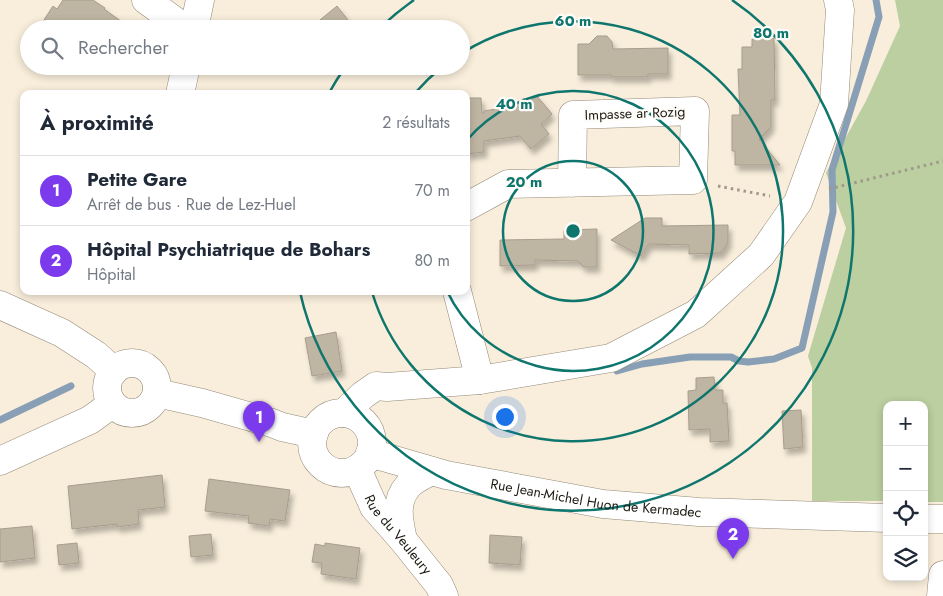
<!DOCTYPE html>
<html lang="fr">
<meta charset="utf-8">
<style>
body{margin:0;font-family:Jost,sans-serif;background:#f2f2f3;color:#1f2937}
.controls{position:absolute;right:15px;bottom:15px;display:grid;overflow:hidden;border-radius:10px;box-shadow:0 2px 8px #0003}
.controls button{width:45px;height:45px;display:grid;place-items:center;padding:0;border:0;border-bottom:1px solid #e0e1e3;background:#fff;color:#1f2937;font:25px sans-serif}
.you{position:absolute;left:504px;top:416px;width:18px;height:18px;margin:-12px;border:4px solid #fff;border-radius:50%;background:#1a73e8;box-shadow:0 0 0 8px #1a73e833}
.badge{display:grid;place-items:center;width:32px;height:32px;border-radius:50%;background:#7c3aed;color:#fff;font-size:16px;font-weight:700}
.pin{position:absolute;translate:-50% -41px;filter:drop-shadow(0 1px 2px #0008)}
.pin::after{content:'';position:absolute;top:26px;width:18px;height:15px;background:inherit;clip-path:polygon(0 0,100% 0,50% 100%)}
.list{margin:0;padding:0;list-style:none}
h2{display:flex;justify-content:space-between;align-items:center;height:65px;margin:0;padding:0 20px;font-size:21px}
h2 small{font-size:16px;font-weight:400;color:#747a83}
.list li{display:grid;grid-template-columns:32px 1fr auto;gap:15px;align-items:center;box-sizing:border-box;height:70px;padding:0 20px;border-top:1px solid #e0e1e3}
.list b{display:block;font-size:19px;white-space:nowrap}
.list p{margin:0;font-size:16px;white-space:nowrap;color:#747a83}
.list em{font-size:16px;font-style:normal;color:#747a83}
.icon{flex:none;width:28px;height:28px;fill:none;stroke:currentColor;stroke-width:2;stroke-linecap:round;stroke-linejoin:round}
.map{position:relative;flex:none;width:943px;height:596px;overflow:hidden}
.search{position:absolute;background:#fff;box-shadow:0 2px 8px #0003;left:20px;top:20px;width:450px;height:55px;display:flex;align-items:center;gap:12px;box-sizing:border-box;padding:0 18px;border-radius:28px;color:#747a83;font-size:19px}
.panel{position:absolute;background:#fff;box-shadow:0 2px 8px #0003;left:20px;top:90px;width:450px;height:205px;border-radius:10px}
.map>svg:first-child{display:block}
.green{fill:#bbcfa0}
.lines{fill:none;stroke-linecap:round;stroke-linejoin:round}
.stream{stroke:#889fb5;stroke-width:7}
.building{fill:#bfb5a3;stroke:#a79d8c;filter:url(#shadow)}
.minor-casing{stroke:#938978;stroke-width:29}
.path{stroke:#a0988a;stroke-width:3;stroke-dasharray:2.5 4;stroke-linecap:butt}
.minor{stroke:#fff;stroke-width:28}
.ring{fill:none;stroke:#0f766e;stroke-width:2.5}
.labels{text-anchor:middle;dominant-baseline:central;stroke-width:4.5;stroke-linejoin:round;paint-order:stroke}
.street-label{font-size:14px;fill:#1d1913;stroke:#fefcf8}
.centre{fill:#0f766e;stroke:#fefcf8;stroke-width:2.5}
.ring-label{font-size:15px;text-anchor:middle;font-weight:bold;fill:#0f766e;stroke:#fefcf8;stroke-width:4.5;stroke-linejoin:round;paint-order:stroke}
</style>
<div class="map">
<svg width="943" height="596" viewBox="0 0 943 596">
<defs>
<filter id="shadow"><feDropShadow dx="3" dy="5.5" stdDeviation="2.5" flood-color="#0004"/></filter>
</defs>
<rect width="100%" height="100%" fill="#f9eedb"/>
<path class="green" d="M895 0H943V502H924V405H887V501H812V368L808 356 846 228 826 173 866 101 900 26Z"/>
<g class="lines">
<path class="stream" d="M617 371 642 364 690 357H731L739 361 748 362 774 359 802 348 833 212 832 170 879 17 876 0
M0 420 71 386"/>
</g>
<path class="building" d="M63 0H93L105 8 104 9 132 29H38L53 6 57 9Z
M337 6 355 29H309Z
M597 36H607L612 42 613 49 668 48V74H648V77H611V75H578V44H589Z
M774 38 775 100H771V127L759 139 780 165H735V151H732V115H740L738 69H742V47H752V39Z
M537 96 552 114 541 124 549 134 531 149 520 136 484 141V152L466 154V98H481L482 113H484V111L496 109V105L518 103 524 98 527 103Z
M645 218H662V226L728 225V243L721 253 689 254V245L649 244 641 256 611 240Z
M597 229V267H584L578 261 535 260V265L500 266V240L564 239V230Z
M336 332 342 371 312 376 305 338Z
M714 377 715 390H723V403H727L729 441 710 442V429L689 430 688 391 696 390V378Z
M801 410 803 447 784 449 782 411Z
M162 475 165 507 138 510 139 524 117 527V524L72 529 68 486Z
M209 479 290 490 285 521 270 519 269 526 248 523 249 516 205 511Z
M32 526 35 558 0 562V529Z
M211 534 213 555 191 557 189 536Z
M490 535 522 537 520 565 489 563Z
M77 543 79 563 59 565 57 545Z
M325 543 360 548 356 579 321 574 322 563 312 562 315 544 325 546Z"/>
<g class="lines">
<defs>
<g id="minor">
<path d="M146 0 186 29"/>
<path d="M194 29 200 0"/>
<path d="M180 94 186 66"/>
<path d="M466 207 508 184 693 180 695 111 573 115 572 183"/>
<path d="M457 291 480 380"/>
<path d="M0 305 62 333 96 355 114 371"/>
<circle cx="132" cy="388" r="25"/>
<path d="M157 393 202 403 272 423 282 427 314 434"/>
<path d="M344 413 363 395 376 386 387 387 480 380 611 358 696 314 761 255 798 202 834 104 840 10 838 0"/>
<circle cx="342" cy="443" r="30"/>
<path id="s1" d="M370 453 446 475 603 504 699 512 887 518"/>
<path d="M0 461 90 420 112 404"/>
<path id="s2" d="M357 469 374 507 403 540 439 585 444 596"/>
<path d="M924 519H943"/>
<path d="M403 540C399 521 394 502 408 486 413 480 424 475 431 471"/>
<path d="M941 596 943 575"/>
</g>
</defs>
<use href="#minor" class="minor-casing"/>
<path class="path" d="M718 186 770 196
M829 189 943 161"/>
<use href="#minor" class="minor"/>
</g>
<g class="ring">
<circle cx="573" cy="231" r="70"/>
<path d="M467 140A140 140 0 1 1 447 291"/>
<path d="M415 93A210 210 0 0 1 442 67M462 53A210 210 0 1 1 372 292"/>
<path d="M329 93A280 280 0 0 1 346 66M380 28A280 280 0 0 1 414 0M732 0A280 280 0 1 1 300 292"/>
</g>
<g class="labels">
<g class="street-label">
<text transform="translate(635 113) rotate(-2)">Impasse ar Rozig</text>
<text stroke="none"><textPath href="#s1" startOffset="231">Rue Jean-Michel Huon de Kermadec</textPath></text>
<text stroke="none"><textPath href="#s2" startOffset="78">Rue du Veuleury</textPath></text>
</g>
</g>
<circle cx="573" cy="231" r="8" class="centre"/>
<g class="ring-label">
<text x="573" y="26">60 m</text>
<text x="771" y="38">80 m</text>
<text x="514" y="109">40 m</text>
<text x="524" y="187">20 m</text>
</g>
</svg>
<div class="controls">
<button>+</button>
<button>−</button>
<button><svg class="icon" aria-label="locate" viewBox="0 0 24 24"><circle cx="12" cy="12" r="6"/><path d="M12 2v4M12 18v4M2 12h4M18 12h4"/></svg></button>
<button><svg class="icon" aria-label="layers" viewBox="0 0 24 24"><path d="M12 4l9 5-9 5-9-5zM3 14l9 5 9-5"/></svg></button>
</div>
<div class="you"></div>
<div class="pin badge" style="left:259px;top:442px">1</div>
<div class="pin badge" style="left:733px;top:559px">2</div>
<div class="search"><svg class="icon" aria-label="search" viewBox="0 0 24 24"><circle cx="10" cy="10" r="6"/><path d="M15 15l6 6"/></svg>Rechercher</div>
<section class="panel">
<h2>À proximité<small>2 résultats</small></h2>
<ul class="list">
<li><span class="badge">1</span><div><b>Petite Gare</b><p>Arrêt de bus · Rue de Lez-Huel</p></div><em>70 m</em></li>
<li><span class="badge">2</span><div><b>Hôpital Psychiatrique de Bohars</b><p>Hôpital</p></div><em>80 m</em></li>
</ul>
</section>
</div>
